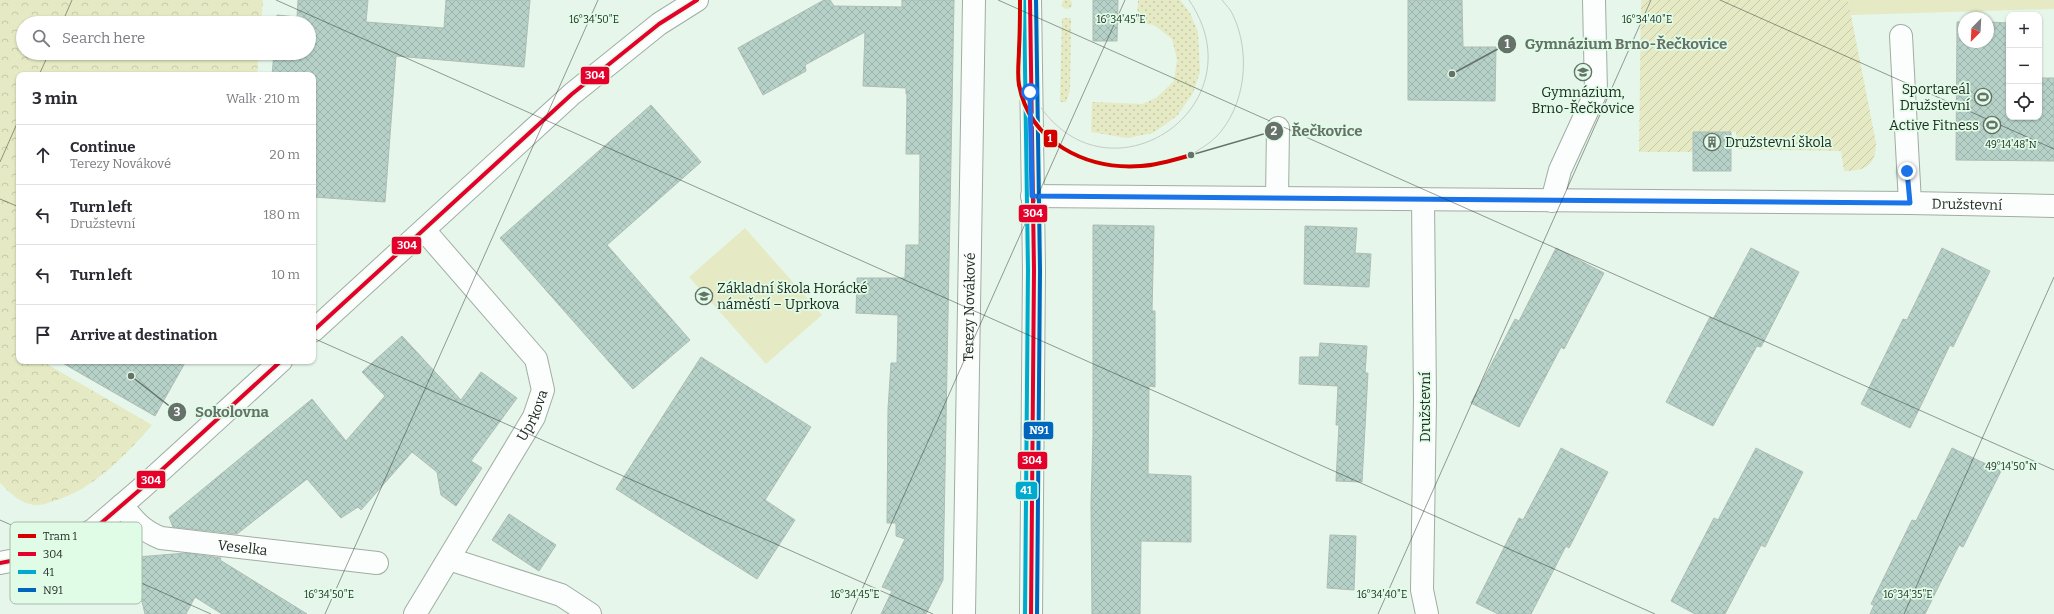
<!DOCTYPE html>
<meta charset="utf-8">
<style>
body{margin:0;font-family:Bitter,serif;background:#f2f2f3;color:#2b2b33}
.controls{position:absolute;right:12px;top:12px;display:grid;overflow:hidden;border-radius:8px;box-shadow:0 1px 3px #0004}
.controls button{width:36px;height:36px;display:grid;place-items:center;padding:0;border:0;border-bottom:1px solid #e1e1e2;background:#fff;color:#2b2b33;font:20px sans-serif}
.compass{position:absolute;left:1958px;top:12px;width:36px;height:36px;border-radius:50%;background:#fff;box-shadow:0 1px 3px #0004;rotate:204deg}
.stop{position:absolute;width:12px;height:12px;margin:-9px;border:3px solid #1a73e8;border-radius:50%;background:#fff}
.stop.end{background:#1a73e8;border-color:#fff;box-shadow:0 1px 4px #0008}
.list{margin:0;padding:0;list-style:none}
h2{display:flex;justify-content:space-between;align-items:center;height:52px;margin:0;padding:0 16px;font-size:17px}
h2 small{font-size:13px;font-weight:400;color:#7c7c81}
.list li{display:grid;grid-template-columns:26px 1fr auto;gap:12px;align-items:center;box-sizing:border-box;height:60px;padding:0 16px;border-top:1px solid #e1e1e2}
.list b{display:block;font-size:15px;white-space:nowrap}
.list p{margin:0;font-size:13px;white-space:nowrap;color:#7c7c81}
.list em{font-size:13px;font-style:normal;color:#7c7c81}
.icon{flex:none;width:22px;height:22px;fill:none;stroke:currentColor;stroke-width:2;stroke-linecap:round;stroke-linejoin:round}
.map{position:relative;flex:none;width:2054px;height:614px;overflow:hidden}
.search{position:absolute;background:#fff;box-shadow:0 1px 3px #0004;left:16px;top:16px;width:300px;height:44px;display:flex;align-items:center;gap:10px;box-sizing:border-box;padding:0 14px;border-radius:22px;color:#7c7c81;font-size:15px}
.panel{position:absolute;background:#fff;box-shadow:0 1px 3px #0004;left:16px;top:72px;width:300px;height:292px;border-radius:8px}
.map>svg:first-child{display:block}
.grass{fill:url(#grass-dots)}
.park{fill:url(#park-crowns)}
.garden{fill:url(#garden-furrows)}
.pitch{fill:#e5eac4}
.building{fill:url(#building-cross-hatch);stroke:#afbdb6}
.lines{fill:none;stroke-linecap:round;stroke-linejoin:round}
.minor-casing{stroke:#a1ada4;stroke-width:24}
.minor{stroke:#fbfefc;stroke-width:22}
.tram{stroke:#c5cac6;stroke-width:1}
.bus-1-casing{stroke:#e0fce7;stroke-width:7}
.bus-2-casing{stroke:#e0fce7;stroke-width:7}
.bus-3-casing{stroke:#e0fce7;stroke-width:7}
.bus-1{stroke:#e4002b;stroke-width:4}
.bus-2{stroke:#00a9ce;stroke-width:4}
.bus-3{stroke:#0065bd;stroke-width:4}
.tram-1-casing{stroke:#e0fce7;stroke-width:7}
.tram-1{stroke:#d40000;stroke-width:4}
.route{stroke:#1a73e8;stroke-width:5}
.ticks{fill:none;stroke:#212b24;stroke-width:1;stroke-opacity:0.45}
.labels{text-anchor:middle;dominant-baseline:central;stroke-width:3.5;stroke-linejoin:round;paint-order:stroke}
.poi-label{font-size:14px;fill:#212b24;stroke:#e0fce7;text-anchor:end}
.street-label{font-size:14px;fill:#212b24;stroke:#e0fce7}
.key{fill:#e0fce7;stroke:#a7bdac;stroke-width:1}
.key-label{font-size:11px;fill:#212b24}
.ticks-label{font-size:10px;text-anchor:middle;fill:#212b24;stroke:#e0fce7;stroke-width:3.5;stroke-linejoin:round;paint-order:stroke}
.leader{fill:none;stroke:#667269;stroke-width:1.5}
.callout-dot{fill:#667269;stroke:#e0fce7;stroke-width:1.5}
.mark-label{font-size:12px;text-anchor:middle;font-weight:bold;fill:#fff}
.callout-label{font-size:15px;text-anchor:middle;font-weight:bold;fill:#667269;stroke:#e0fce7;stroke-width:3.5;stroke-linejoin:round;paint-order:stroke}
.line-badge{stroke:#e0fce7;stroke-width:1.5}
.badge-label{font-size:11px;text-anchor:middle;font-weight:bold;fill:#fff}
</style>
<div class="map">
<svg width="2054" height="614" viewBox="0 0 2054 614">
<defs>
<pattern id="grass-dots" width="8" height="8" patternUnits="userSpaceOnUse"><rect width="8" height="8" fill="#e5eac4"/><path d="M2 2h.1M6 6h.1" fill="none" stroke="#c4c9a8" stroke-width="1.8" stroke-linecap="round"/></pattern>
<pattern id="park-crowns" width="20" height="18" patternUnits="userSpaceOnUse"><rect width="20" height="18" fill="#e5eac4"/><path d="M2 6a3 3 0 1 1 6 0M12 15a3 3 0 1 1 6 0" fill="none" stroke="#c4c9a8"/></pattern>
<pattern id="garden-furrows" width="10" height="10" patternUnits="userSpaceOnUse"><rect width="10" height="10" fill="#e5eac4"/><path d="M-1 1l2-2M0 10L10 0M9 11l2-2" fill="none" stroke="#c4c9a8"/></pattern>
<pattern id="building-cross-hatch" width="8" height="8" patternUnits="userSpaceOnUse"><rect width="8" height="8" fill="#b6d1c7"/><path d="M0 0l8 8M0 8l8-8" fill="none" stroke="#9cb4ab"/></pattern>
</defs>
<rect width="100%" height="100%" fill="#e6f6ea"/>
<path class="grass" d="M1062 4a5 5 0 1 1 10 0a5 5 0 1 1-10 0Z
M1138 0H1180L1190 13 1198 32 1200 72 1193 93 1177 116 1153 133 1127 138 1091 132 1092 102 1142 104 1156 98 1174 81 1177 59 1172 39 1154 25 1137 22Z
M1062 18H1071L1070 91 1066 102H1060Z"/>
<path class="park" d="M0 0H263L261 23H23V53H259L257 75H19V361H46L45 363 152 425C125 456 94 489 54 501 49 502 44 505 39 505 23 506 10 493 0 483Z"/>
<path class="garden" d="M1641 0H1848L1876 143C1876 166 1865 171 1844 171L1841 151 1737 149 1736 132H1693V152H1639Z"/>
<path class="pitch" d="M1848 0H2054V9L1851 15Z
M745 228 822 315 766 364 689 277Z"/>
<path class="building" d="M298 0H368L366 22 444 28 446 0H530L524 67 396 56 385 202 313 197V75H272L274 53H309V23H276L277 15 297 17Z
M824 0H830L834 6 902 7V0H954L943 580 926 614H881L892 591 882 587 905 539 896 536V523H887L888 409 891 363H897L898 315 856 313 857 278H905L906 245H919L920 154H906L907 94H906V88L863 86 865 32 805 65 806 71 763 95 738 48Z
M1093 0H1118L1117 41H1093Z
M1408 0H1462L1463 47H1496L1495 101 1408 100Z
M1957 22H1964V42H1988V22L2009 23V117H2039V78H2054V161L1956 160Z
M651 105 701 162 607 245 690 340 633 389 500 238Z
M1693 132H1731V171H1693Z
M1093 225 1154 226 1152 311H1155V387L1149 386 1148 474 1191 476V542L1141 541 1140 614H1092L1091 504 1093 436Z
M1305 226 1357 228 1355 253 1371 254 1369 287 1304 284Z
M1556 248 1604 273 1564 349 1561 347 1519 427 1471 403 1515 319 1519 321Z
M1751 248 1799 272 1761 347 1757 346 1713 426 1666 402 1710 317 1713 319Z
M1942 248 1990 271 1953 347 1950 345 1910 428 1861 404 1903 319 1907 320Z
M402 336 461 400 481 372 517 398 471 461 482 468 456 506 441 495 437 472 412 452 361 510 358 507 341 518 307 479 237 534 173 527 169 517 312 399 346 441 385 396 362 372Z
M1320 343 1367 346 1365 373H1368L1362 482 1336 481 1339 425H1336L1338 386 1299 384 1300 357H1319Z
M701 357 811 427 765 500 795 520 757 579 616 489Z
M59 361H186L155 416Z
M1561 448 1608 472 1569 548 1566 546 1531 614H1498L1476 603 1519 518 1523 520Z
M1756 448 1803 472 1765 547 1761 545 1725 614H1695L1671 601 1714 518 1718 520Z
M1952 448 2001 471 1963 547 1959 545 1925 614H1870L1874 605 1871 604 1912 520 1916 521Z
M509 514 556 545 539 571 492 540Z
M1330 535 1356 536 1354 590 1327 588Z
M186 553 221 558 220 560 307 614H222L195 597 186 614H145L138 585 137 557Z"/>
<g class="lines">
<defs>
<g id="minor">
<path d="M1030 0 1034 270 1031 614"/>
<path d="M1901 36 1910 203"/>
<path id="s1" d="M1032 196 1910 203 2054 206"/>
<path d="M1277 198 1278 128"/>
<path d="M1423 199 1425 401 1422 590 1427 614"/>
<path d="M1552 201 1560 170 1596 92 1594 0"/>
<path d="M313 331 572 94 659 24 697 0"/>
<path id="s2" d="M122 505C134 521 143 531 161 538L377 563"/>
<path d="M449 559 561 595 590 614"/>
<path d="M0 563 31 557 61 546 93 530 143 487 281 361"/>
<path id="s3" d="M415 614 534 417 543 390 536 359 424 230"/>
<path id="s4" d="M964 614 974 0"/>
</g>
</defs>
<use href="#minor" class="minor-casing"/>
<use href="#minor" class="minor"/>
<path class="tram" d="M1020 30C1020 43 1019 57 1022 69 1026 84 1033 97 1042 109 1113 206 1261 105 1189 0
M1191 155C1200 149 1209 144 1216 137 1246 106 1251 53 1233 15 1231 10 1226 5 1222 0"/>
<defs>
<path id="bus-1" d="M1030 0 1034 270 1031 614
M313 331 572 94 659 24 697 0
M0 563 31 557 61 546 93 530 143 487 281 361"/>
<path id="bus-2" d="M1024 0 1028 270 1025 614"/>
<path id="bus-3" d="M1036 0 1040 270 1037 614"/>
</defs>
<use href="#bus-1" class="bus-1-casing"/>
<use href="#bus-2" class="bus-2-casing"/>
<use href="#bus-3" class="bus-3-casing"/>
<use href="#bus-1" class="bus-1"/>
<use href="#bus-2" class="bus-2"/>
<use href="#bus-3" class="bus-3"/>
<defs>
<path id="tram-1" d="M1020 0C1020 16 1020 32 1019 49 1019 60 1017 73 1019 85 1030 142 1086 170 1141 166 1158 165 1174 160 1191 155"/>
</defs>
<use href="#tram-1" class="tram-1-casing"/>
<use href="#tram-1" class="tram-1"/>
</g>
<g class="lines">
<path class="route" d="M1030 92 1032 196 1910 203 1907 171"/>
</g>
<path class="ticks" d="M276 0 1655 614M998 0 2054 470M1720 0 2054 149M62 23 72 0M39 75 49 53M0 162 19 119M0 199 19 207M313 338 933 614M0 520 211 614M325 614 598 0M851 614 1125 0M1378 614 1651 0M1904 614 2054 277"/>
<defs>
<symbol id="school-ring" viewBox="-11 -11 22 22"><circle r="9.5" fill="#e0fce7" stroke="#667269" stroke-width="1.5"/><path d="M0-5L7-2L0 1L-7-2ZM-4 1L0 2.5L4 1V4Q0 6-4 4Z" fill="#667269"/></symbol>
<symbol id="stadium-ring" viewBox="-11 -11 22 22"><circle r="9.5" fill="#e0fce7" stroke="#667269" stroke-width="1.5"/><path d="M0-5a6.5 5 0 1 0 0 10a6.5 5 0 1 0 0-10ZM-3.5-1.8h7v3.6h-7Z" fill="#667269"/></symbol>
<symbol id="building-ring" viewBox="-11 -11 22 22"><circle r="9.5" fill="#e0fce7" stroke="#667269" stroke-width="1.5"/><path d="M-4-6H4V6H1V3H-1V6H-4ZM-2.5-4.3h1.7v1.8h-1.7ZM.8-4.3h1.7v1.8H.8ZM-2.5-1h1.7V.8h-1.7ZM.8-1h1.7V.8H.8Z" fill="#667269"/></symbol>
</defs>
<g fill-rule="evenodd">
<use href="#school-ring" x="1573" y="62" width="20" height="20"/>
<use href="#stadium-ring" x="1973" y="87" width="20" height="20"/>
<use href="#stadium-ring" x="1982" y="115" width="20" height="20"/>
<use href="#building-ring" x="1702" y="132" width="20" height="20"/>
<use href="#school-ring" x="694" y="286" width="20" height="20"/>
</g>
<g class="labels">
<g class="poi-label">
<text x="1970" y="89">Sportareál<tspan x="1970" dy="16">Družstevní</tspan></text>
<text x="1583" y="92" text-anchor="middle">Gymnázium,<tspan x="1583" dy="16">Brno-Řečkovice</tspan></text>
<text x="1979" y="125">Active Fitness</text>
<text x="1725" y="142" text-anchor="start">Družstevní škola</text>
<text x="717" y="288" text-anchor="start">Základní škola Horácké<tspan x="717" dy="16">náměstí – Uprkova</tspan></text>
</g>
<g class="street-label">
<text stroke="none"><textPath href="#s1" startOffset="935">Družstevní</textPath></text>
<text stroke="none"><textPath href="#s4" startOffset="307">Terezy Novákové</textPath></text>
<text transform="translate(1425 407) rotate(-90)">Družstevní</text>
<text stroke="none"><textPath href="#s3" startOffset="231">Uprkova</textPath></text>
<text stroke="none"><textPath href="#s2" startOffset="134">Veselka</textPath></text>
</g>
</g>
<rect x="10" y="522" width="132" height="82" rx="6" class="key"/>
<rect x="18" y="534" width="18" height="4" fill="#d40000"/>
<rect x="18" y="552" width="18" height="4" fill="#e4002b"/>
<rect x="18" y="570" width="18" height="4" fill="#00a9ce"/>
<rect x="18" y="588" width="18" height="4" fill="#0065bd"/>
<g class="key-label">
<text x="43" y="540">Tram 1</text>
<text x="43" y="558">304</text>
<text x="43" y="576">41</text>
<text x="43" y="594">N91</text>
</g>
<g class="ticks-label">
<text x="594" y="23">16°34'50"E</text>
<text x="1121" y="23">16°34'45"E</text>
<text x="1647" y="23">16°34'40"E</text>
<text x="2011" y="148">49°14'48"N</text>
<text x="2011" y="470">49°14'50"N</text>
<text x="329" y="598">16°34'50"E</text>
<text x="855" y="598">16°34'45"E</text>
<text x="1382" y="598">16°34'40"E</text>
<text x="1908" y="598">16°34'35"E</text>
</g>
<path class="leader" d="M1452 74L1507 44M1191 155L1274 131M131 376L177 412"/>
<g class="callout-dot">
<circle cx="1452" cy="74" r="4"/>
<circle cx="1191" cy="155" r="4"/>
<circle cx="131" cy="376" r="4"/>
<circle cx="1507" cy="44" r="10"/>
<circle cx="1274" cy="131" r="10"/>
<circle cx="177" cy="412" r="10"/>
</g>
<g class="mark-label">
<text x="1507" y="48">1</text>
<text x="1274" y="135">2</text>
<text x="177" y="416">3</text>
</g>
<g class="callout-label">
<text x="1626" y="49">Gymnázium Brno-Řečkovice</text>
<text x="1327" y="136">Řečkovice</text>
<text x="232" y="417">Sokolovna</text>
</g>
<g class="line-badge">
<rect x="580" y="66" width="30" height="19" rx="4" fill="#e4002b"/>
<rect x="1043" y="129" width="15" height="19" rx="4" fill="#d40000"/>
<rect x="1018" y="204" width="30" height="19" rx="4" fill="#e4002b"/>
<rect x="391" y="236" width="31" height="19" rx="4" fill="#e4002b"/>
<rect x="1023" y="421" width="31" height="19" rx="4" fill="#0065bd"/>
<rect x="1017" y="451" width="31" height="19" rx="4" fill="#e4002b"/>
<rect x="136" y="470" width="30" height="19" rx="4" fill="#e4002b"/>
<rect x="1015" y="481" width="23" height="19" rx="4" fill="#00a9ce"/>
</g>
<g class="badge-label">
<text x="595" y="79">304</text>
<text x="1050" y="142">1</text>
<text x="1033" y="217">304</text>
<text x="407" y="249">304</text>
<text x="1039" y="434">N91</text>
<text x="1032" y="464">304</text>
<text x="151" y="484">304</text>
<text x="1026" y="494">41</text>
</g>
</svg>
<div class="controls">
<button>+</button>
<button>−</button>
<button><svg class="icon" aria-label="locate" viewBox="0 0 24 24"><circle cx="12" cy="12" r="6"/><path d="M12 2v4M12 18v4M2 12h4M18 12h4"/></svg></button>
</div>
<svg class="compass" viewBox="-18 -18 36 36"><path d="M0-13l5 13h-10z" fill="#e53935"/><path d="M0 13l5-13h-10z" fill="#7c7c81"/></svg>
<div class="stop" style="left:1030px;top:92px"></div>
<div class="stop end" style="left:1907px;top:171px"></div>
<div class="search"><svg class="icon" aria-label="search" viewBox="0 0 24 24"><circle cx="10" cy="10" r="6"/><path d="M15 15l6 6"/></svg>Search here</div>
<section class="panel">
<h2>3 min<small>Walk · 210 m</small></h2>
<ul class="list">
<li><svg class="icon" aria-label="ahead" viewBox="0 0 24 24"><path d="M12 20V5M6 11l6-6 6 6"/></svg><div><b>Continue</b><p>Terezy Novákové</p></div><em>20 m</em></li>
<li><svg class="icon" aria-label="left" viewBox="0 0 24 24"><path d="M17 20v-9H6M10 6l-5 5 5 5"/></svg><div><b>Turn left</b><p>Družstevní</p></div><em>180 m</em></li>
<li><svg class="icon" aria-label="left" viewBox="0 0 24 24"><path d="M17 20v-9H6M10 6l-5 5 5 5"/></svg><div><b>Turn left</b></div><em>10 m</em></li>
<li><svg class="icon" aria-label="arrive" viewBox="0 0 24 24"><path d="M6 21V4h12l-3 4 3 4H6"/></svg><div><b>Arrive at destination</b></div></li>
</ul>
</section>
</div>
